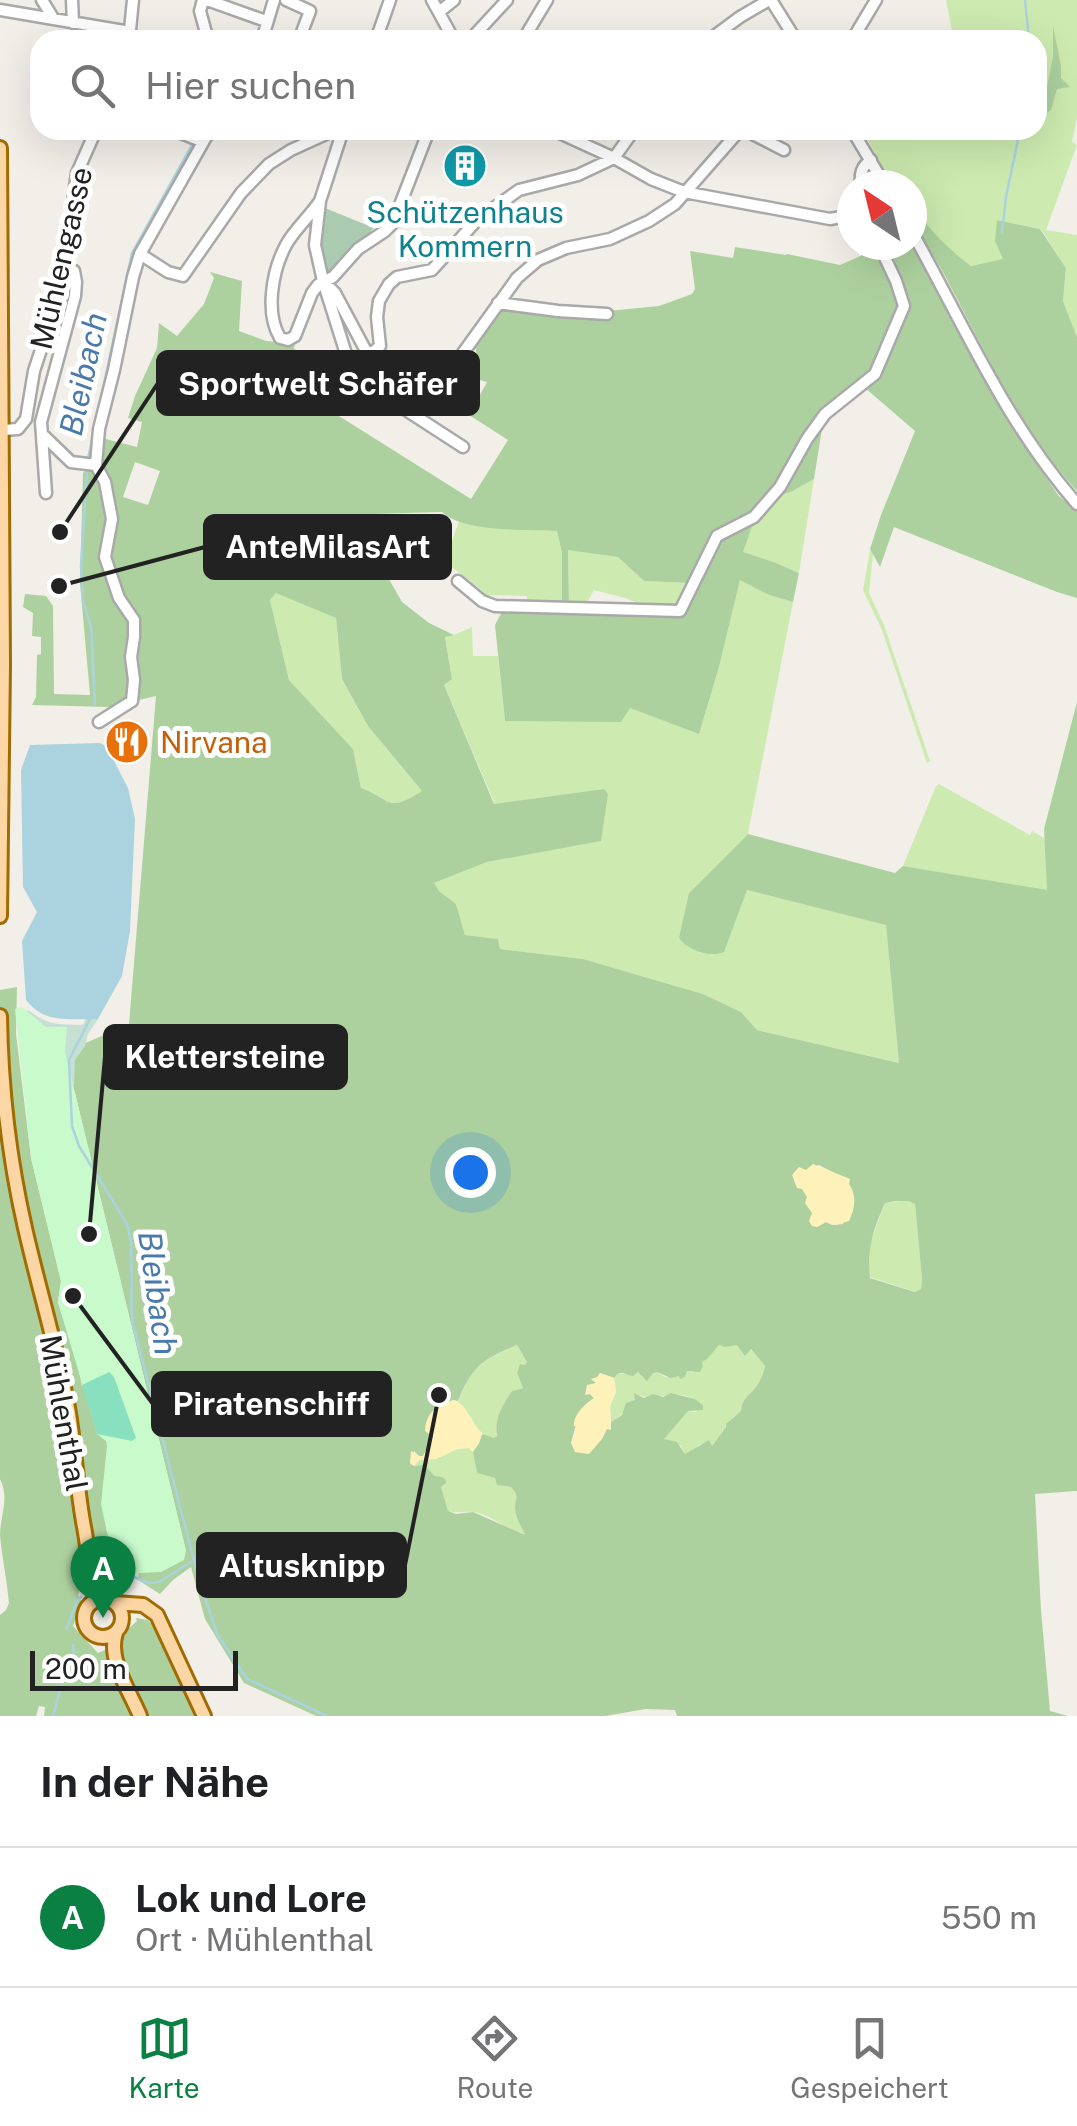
<!DOCTYPE html>
<html lang="de">
<meta charset="utf-8">
<style>
body{margin:0;font-family:"Public Sans",sans-serif;background:#f2f2f2;color:#202124}
.compass{position:absolute;left:837px;top:170px;width:90px;height:90px;border-radius:50%;background:#fff;box-shadow:0 10px 40px #0002;rotate:325deg}
.scale{position:absolute;left:30px;bottom:25px;width:208px;box-sizing:border-box;padding-left:10px;border:5px solid #222;border-top:0;font-size:28px;line-height:35px;white-space:nowrap;color:#222;-webkit-text-stroke:8px #fff;paint-order:stroke}
.you{position:absolute;left:470px;top:1172px;width:35px;height:35px;margin:-25px;border:8px solid #fff;border-radius:50%;background:#1a73e8;box-shadow:0 0 0 15px #1a73e833}
.badge{display:grid;place-items:center;width:65px;height:65px;border-radius:50%;background:#0b8043;color:#fff;font-size:32px;font-weight:700}
.pin{position:absolute;translate:-50% -82px;filter:drop-shadow(0 2px 5px #0008)}
.pin::after{content:'';position:absolute;top:52px;width:35px;height:30px;background:inherit;clip-path:polygon(0 0,100% 0,50% 100%)}
.list{margin:0;padding:0;list-style:none}
h2{display:flex;justify-content:space-between;align-items:center;height:130px;margin:0;padding:0 40px;font-size:42px}
h2 small{font-size:32px;font-weight:400;color:#757577}
.list li{display:grid;grid-template-columns:65px 1fr auto;gap:30px;align-items:center;box-sizing:border-box;height:140px;padding:0 40px;border-top:2px solid #e0e0e0}
.list b{display:block;font-size:38px;white-space:nowrap}
.list p{margin:0;font-size:32px;white-space:nowrap;color:#757577}
.list em{font-size:32px;font-style:normal;color:#757577}
.icon{flex:none;width:55px;height:55px;fill:none;stroke:currentColor;stroke-width:2;stroke-linecap:round;stroke-linejoin:round}
.map{position:relative;flex:none;width:1077px;height:1716px;overflow:hidden}
.search{position:absolute;background:#fff;box-shadow:0 10px 40px #0002;left:30px;right:30px;top:30px;height:110px;display:flex;align-items:center;gap:25px;box-sizing:border-box;padding:0 35px;border-radius:30px;color:#757577;font-size:38px}
.sheet{height:270px;background:#fff}
nav{display:flex;justify-content:space-around;align-items:center;box-sizing:border-box;height:140px;border-top:2px solid #e0e0e0;background:#fff;font-size:28px;color:#757577}
nav a{display:grid;justify-items:center;gap:5px}
nav .on{color:#0b8043}
.map>svg:first-child{display:block}
.grass{fill:#cdebb0}
.forest{fill:#add19e;fill-rule:evenodd}
.wetland{fill:#c6e0d4}
.sand{fill:#fff1ba}
.cemetery{fill:#aacbaf}
.park{fill:#c8facc}
.pitch{fill:#88e0be}
.water{fill:#aad3df}
.lines{fill:none;stroke-linecap:round;stroke-linejoin:round}
.stream{stroke:#aad3df;stroke-width:2.5}
.minor-casing{stroke:#a9a9a9;stroke-width:15}
.major-casing{stroke:#a06b00;stroke-width:18}
.minor{stroke:#fff;stroke-width:10}
.major{stroke:#fcd6a4;stroke-width:12}
.labels{text-anchor:middle;dominant-baseline:central;stroke-width:10;stroke-linejoin:round;paint-order:stroke}
.culture-label{font-size:30px;fill:#0d838f;stroke:#fff}
.street-label{font-size:30px;fill:#222;stroke:#fff}
.food-label{font-size:30px;fill:#c56008;stroke:#fff;text-anchor:start}
.water-label{font-size:32px;font-style:italic;fill:#4a7aab;stroke:#fff}
.leader{fill:none;stroke:#222;stroke-width:4}
.callout-dot{fill:#222;stroke:#fff;stroke-width:4}
.callout{fill:#222;stroke:#222;stroke-width:4}
.callout-label{font-size:32px;text-anchor:middle;font-weight:bold;fill:#fff}
</style>
<div class="map">
<svg width="1077" height="1716" viewBox="0 0 1077 1716">
<rect width="100%" height="100%" fill="#f2efe9"/>
<path class="grass" d="M946 0H1077V117L1072 142 1077 145 1046 230 1077 235V337L1063 301 1066 268 1041 229 997 220 1004 259 971 266C954 253 916 223 912 201 911 196 912 190 912 185H899L890 172 886 174 863 131 871 130 887 134 967 135V130H1037V40H954Z
M814 479 799 573 776 563 742 553 754 521 776 496 791 492Z
M459 521 504 528 557 531 562 553V604H527V596L483 595V591L452 567 449 550Z
M568 549 618 557 644 581 688 583 679 608H650L625 598 594 590 586 605H569Z
M870 550 873 554 869 593 884 625 930 761 927 763 882 630 863 590Z
M740 579 769 595 793 602 748 834 689 893 747 890 886 924 899 1063 757 1030 741 1012 703 994 583 959 500 949 498 939 465 935 456 904 439 891 434 883 487 862 600 841 604 789 495 804 444 685 452 678 445 636 454 635 472 627 473 656H498L505 721 630 708 699 733 719 667Z
M277 592 336 618 342 679 368 726 422 791C386 814 393 799 361 788L353 749 289 680 270 600Z
M939 784 1030 835 1032 831 1044 838 1046 845 1047 891 903 866 936 786Z
M909 1200 915 1204 922 1279 921 1289 916 1292 870 1277V1243L885 1203Z
M517 1345 527 1362 525 1365H520L517 1373 523 1388 512 1391C503 1405 494 1419 497 1436L494 1439C476 1435 470 1414 458 1402 474 1363 481 1362 517 1345Z
M718 1345C723 1346 728 1345 734 1345 750 1344 756 1355 765 1366 763 1373 761 1381 756 1387 749 1396 742 1398 742 1411L733 1417 712 1446 700 1444 691 1452 685 1454 681 1446 663 1439 688 1411 695 1412 703 1405C672 1382 663 1405 635 1394V1400C627 1408 621 1416 611 1422L610 1406 616 1392 614 1378 617 1374 657 1372 665 1377 679 1375 687 1371 693 1372Z
M469 1448 473 1452 477 1473 495 1478 498 1485 511 1487 516 1492V1513L526 1534C507 1531 491 1514 473 1512 463 1511 458 1514 448 1511 438 1488 444 1471 414 1466L419 1460 436 1459 457 1449Z"/>
<path class="forest" d="M1053 26 1061 66V78L1070 87 1057 89 1051 110 1041 117 1053 57Z
M912 205C929 229 947 248 971 266L1003 259 995 241 997 220 1040 229 1066 268 1063 301 1077 337V491C1019 427 984 349 944 274 933 253 912 228 912 205Z
M872 245H911L1013 430 1058 495 1077 512V598L1057 592 894 527 880 567 870 549 881 515 915 431 864 387 823 422 814 479 791 492 776 496 754 521 743 552 776 563 799 573 793 602 769 595 740 580 719 667 699 734 630 708 621 722 505 721 495 625 504 608 676 614 685 594 688 583 644 581 618 557 568 550 569 605 562 604V553L557 531C525 529 465 533 442 512L373 514 370 533 386 574 402 602 429 623 454 635 445 637 452 679 444 685 494 804 604 789 608 794 601 841 487 862 434 883 439 891 456 904 465 935 498 939 500 949 583 959 703 994 741 1012 757 1030 899 1063 886 925 747 890 724 952C710 958 687 950 679 938L689 893 748 834 895 873 903 866 1047 890 1044 829 1077 702V1491L1035 1494 1041 1610 1050 1711 1068 1716H677L675 1710 646 1709 605 1716H316L244 1683 205 1619 191 1567 173 1580 160 1594 138 1580 139 1566 186 1551 65 1052 129 1024 156 696 109 707 32 705 36 697 37 655 41 654V637L32 636 33 613 23 607 25 594 46 596 53 606 54 694 90 695 80 583 83 473 100 455 102 438 137 447 142 422 128 418 135 396 157 348 159 323 177 336 204 304 214 278 210 272 242 281 239 331 266 341 295 343 294 349 356 374 323 406 471 499 508 440 469 415 487 382 480 380 475 343 498 307 608 311 659 306 692 294 695 289 690 251 733 258 735 247 786 255 787 254 840 265 874 250ZM135 462 160 471 148 505 123 497ZM276 593 336 618 342 679 368 726 422 791C386 814 392 799 361 788L353 749 289 680 270 600ZM819 1165 844 1178 849 1185 843 1224 832 1225 826 1222 817 1227 811 1209 805 1203 808 1197 802 1189 806 1170ZM896 1201H909L915 1204 922 1279 921 1289 915 1292 870 1278C868 1245 872 1233 885 1203ZM517 1345 527 1362 525 1365 520 1364 517 1373 523 1388 512 1391C502 1406 494 1418 497 1436L494 1438 482 1434 479 1443 473 1452 477 1473 495 1478 497 1485 511 1487C519 1496 516 1496 515 1507 515 1517 521 1526 525 1534H523L473 1512 456 1514 448 1511 441 1487 446 1483V1480L442 1477 435 1476 424 1465 414 1466 410 1463 414 1451 419 1456H423L453 1400 458 1401C473 1365 482 1360 517 1345ZM719 1345 725 1347 737 1345 745 1356 751 1349 765 1366C763 1373 761 1381 756 1387 749 1396 742 1398 741 1411L726 1424V1427L712 1446 709 1440 685 1454 677 1442 664 1439 688 1411 703 1410V1405L695 1399 671 1393 663 1397 653 1394 644 1398 634 1393 635 1400 626 1403 622 1415 611 1422V1429H607L571 1443 575 1428 594 1398 590 1394 600 1373 614 1378C621 1369 624 1375 633 1376L638 1372 647 1381 653 1373 657 1372 671 1378 679 1376 680 1379 685 1377 687 1371 700 1372 703 1366 702 1362 707 1359Z
M17 987 16 1034 31 1158 61 1281 58 1302 79 1370 82 1386 136 1445 102 1504 111 1551 118 1574 81 1582 78 1595 82 1602 73 1626 98 1653 120 1644 129 1628 137 1621 136 1618 148 1620 161 1636 198 1716H44L45 1707 39 1706 36 1716H0V1615L6 1610 9 1603C7 1580 2 1558 0 1536 0 1515 10 1499 0 1479V990Z"/>
<path class="wetland" d="M28 1010C49 1025 54 1024 80 1025L84 1024 85 1019H98L88 1034 85 1046 75 1060 74 1085 70 1088 45 1028 26 1013Z"/>
<path class="sand" d="M813 1164 850 1179 849 1184C857 1195 855 1209 849 1221L836 1225 826 1222 817 1227 812 1226 809 1221 812 1213 805 1203 807 1197 802 1189 797 1188 792 1175 799 1167 806 1170Z
M600 1373 614 1378 616 1392 610 1406 611 1430 607 1429 602 1439 589 1454 575 1452 571 1443 577 1427 574 1426C573 1415 585 1404 594 1398L590 1394 585 1395 587 1385 596 1383 591 1379 597 1377Z
M454 1400C468 1406 472 1423 482 1434L479 1443 473 1452 469 1448 457 1449 436 1459 419 1460 414 1466 410 1463 411 1451 419 1456H423L433 1437 425 1431C426 1413 436 1405 454 1400Z"/>
<path class="cemetery" d="M325 208 374 228 332 273 325 272 321 248Z"/>
<path class="park" d="M22 1007 46 1027H67L65 1052 186 1551 184 1560 161 1572 118 1574 111 1551 101 1504 107 1446 106 1441 97 1434 58 1302 61 1281 31 1158 15 1009Z"/>
<path class="pitch" d="M109 1372 114 1377 136 1438 132 1441 97 1434 82 1385Z"/>
<path class="water" d="M100 743 107 747 128 788 135 819 130 931 122 976 98 1019C69 1018 46 1025 26 1000L22 941 37 912 23 887 21 770 30 745Z"/>
<g class="lines">
<path class="stream" d="M196 0V15L202 37
M1025 0 1029 40
M1002 233 1006 197 1020 130
M88 459 132 253 193 143
M87 467 81 566 83 601 91 627 95 704
M92 1015 69 1060 72 1126 79 1146 127 1224 131 1242 132 1320 199 1580 217 1634 247 1679 327 1716
M105 1582 113 1579 134 1577 149 1583 159 1582 191 1562
M67 1628 77 1601 81 1597
M53 1716 68 1661 75 1658 73 1645"/>
<defs>
<path id="minor" d="M42 0 53 18
M72 0 73 23
M203 0 200 11 208 40
M207 0 266 21
M286 0 310 11 299 40
M432 0 454 40
M771 0 796 40
M0 10 130 32
M439 12 454 0
M129 40 133 0
M262 40 274 0
M376 40 390 0
M470 40 507 0
M523 40 547 0
M709 40 740 17 769 0
M847 40 855 35 876 0
M174 130 203 142
M343 130 320 201 315 245 323 281 347 357 372 388 463 447
M553 130 614 158 651 179 684 192 830 219 852 215
M745 130 784 150
M852 130 885 185
M861 185C860 174 861 167 871 160
M320 201C310 216 294 230 286 245 272 271 265 313 280 338L288 340 295 336 312 293 318 285 333 277 358 249 385 231 393 223 429 130
M912 232C964 325 1006 423 1077 504
M140 254 168 272 183 276 241 193 269 164 291 150 335 130
M323 281 335 293 366 351 372 353 380 346 377 317 379 301 389 284 397 277 432 270 477 220 519 190 578 175 614 158 634 130
M498 303 558 311 607 314
M465 361 463 353 517 278 538 260 566 248 610 239 649 221 675 204 740 130
M3 430 18 429 26 419 34 371 57 301 64 268 77 173 96 130
M43 435 71 462 96 465
M96 465 99 429 114 370 133 277 140 254 210 130
M96 465 105 482 112 519 105 557 119 598 134 620V637L131 657 134 680 132 701 99 722
M46 493 41 422 75 296 76 282 74 271 64 268
M458 581 482 601 495 606 680 611 717 536 754 517 780 487 807 439 825 414 875 374 904 306 896 281 879 245"/>
<path id="major" d="M0 148 3 665 0 916
M0 1016C1 1087 9 1158 25 1228 39 1290 58 1351 69 1413 75 1451 77 1490 84 1527 89 1552 88 1578 104 1599
M84 1618a19 19 0 1 1 38 0a19 19 0 1 1-38 0Z
M115 1603 143 1605 157 1615 204 1716
M116 1633C107 1660 130 1691 140 1716"/>
</defs>
<use href="#minor" class="minor-casing"/>
<use href="#major" class="major-casing"/>
<use href="#minor" class="minor"/>
<use href="#major" class="major"/>
</g>
<defs>
<symbol id="building-disc" viewBox="-11 -11 22 22"><circle r="9.5" fill="#0f9aa8" stroke="#fff"/><path d="M-4-6H4V6H1V3H-1V6H-4ZM-2.5-4.3h1.7v1.8h-1.7ZM.8-4.3h1.7v1.8H.8ZM-2.5-1h1.7V.8h-1.7ZM.8-1h1.7V.8H.8Z" fill="#fff"/></symbol>
<symbol id="restaurant-disc" viewBox="-11 -11 22 22"><circle r="9.5" fill="#e8710a" stroke="#fff"/><path d="M-5-6h1v4h1v-4h1v4h1v-4h1v5L-1.5 .5V6h-2V.5L-5-1ZM5-6V6H3V1.5H1.5Q1.5-4 5-6Z" fill="#fff"/></symbol>
</defs>
<g fill-rule="evenodd">
<use href="#building-disc" x="440" y="141" width="50" height="50"/>
<use href="#restaurant-disc" x="102" y="717" width="50" height="50"/>
</g>
<g class="labels">
<g class="culture-label">
<text x="465" y="212">Schützenhaus<tspan x="465" dy="34">Kommern</tspan></text>
</g>
<g class="street-label">
<text transform="translate(61 258) rotate(-77)">Mühlengasse</text>
<text transform="translate(64 1413) rotate(80)">Mühlenthal</text>
</g>
<g class="food-label">
<text x="160" y="742">Nirvana</text>
</g>
<g class="water-label">
<text transform="translate(83 374) rotate(-78)">Bleibach</text>
<text transform="translate(158 1293) rotate(82)">Bleibach</text>
</g>
</g>
<path class="leader" d="M60 532L158 383M59 586L205 547M89 1234L105 1057M73 1296L153 1404M439 1395L405 1565"/>
<g class="callout-dot">
<circle cx="60" cy="532" r="10"/>
<circle cx="59" cy="586" r="10"/>
<circle cx="89" cy="1234" r="10"/>
<circle cx="73" cy="1296" r="10"/>
<circle cx="439" cy="1395" r="10"/>
</g>
<g class="callout">
<rect x="158" y="352" width="320" height="62" rx="10"/>
<rect x="205" y="516" width="245" height="62" rx="10"/>
<rect x="105" y="1026" width="241" height="62" rx="10"/>
<rect x="153" y="1373" width="237" height="62" rx="10"/>
<rect x="198" y="1534" width="207" height="62" rx="10"/>
</g>
<g class="callout-label">
<text x="318" y="395">Sportwelt Schäfer</text>
<text x="328" y="558">AnteMilasArt</text>
<text x="225" y="1068">Klettersteine</text>
<text x="271" y="1415">Piratenschiff</text>
<text x="302" y="1577">Altusknipp</text>
</g>
</svg>
<svg class="compass" viewBox="-18 -18 36 36"><path d="M0-13l5 13h-10z" fill="#e53935"/><path d="M0 13l5-13h-10z" fill="#757577"/></svg>
<div class="scale">200 m</div>
<div class="you"></div>
<div class="pin badge" style="left:103px;top:1618px">A</div>
<div class="search"><svg class="icon" aria-label="search" viewBox="0 0 24 24"><circle cx="10" cy="10" r="6"/><path d="M15 15l6 6"/></svg>Hier suchen</div>
</div>
<section class="sheet">
<h2>In der Nähe<small></small></h2>
<ul class="list">
<li><span class="badge">A</span><div><b>Lok und Lore</b><p>Ort · Mühlenthal</p></div><em>550 m</em></li>
</ul>
</section>
<nav>
<a class="on"><svg class="icon" aria-label="map" viewBox="0 0 24 24"><path d="M3 6l6-2 6 2 6-2v14l-6 2-6-2-6 2zM9 4v14M15 6v14"/></svg>Karte</a>
<a><svg class="icon" aria-label="directions" viewBox="0 0 24 24"><path d="M12 3l9 9-9 9-9-9zM9 14v-3h6M13 9l2 2-2 2"/></svg>Route</a>
<a><svg class="icon" aria-label="saved" viewBox="0 0 24 24"><path d="M7 4h10v16l-5-4-5 4z"/></svg>Gespeichert</a>
</nav>
